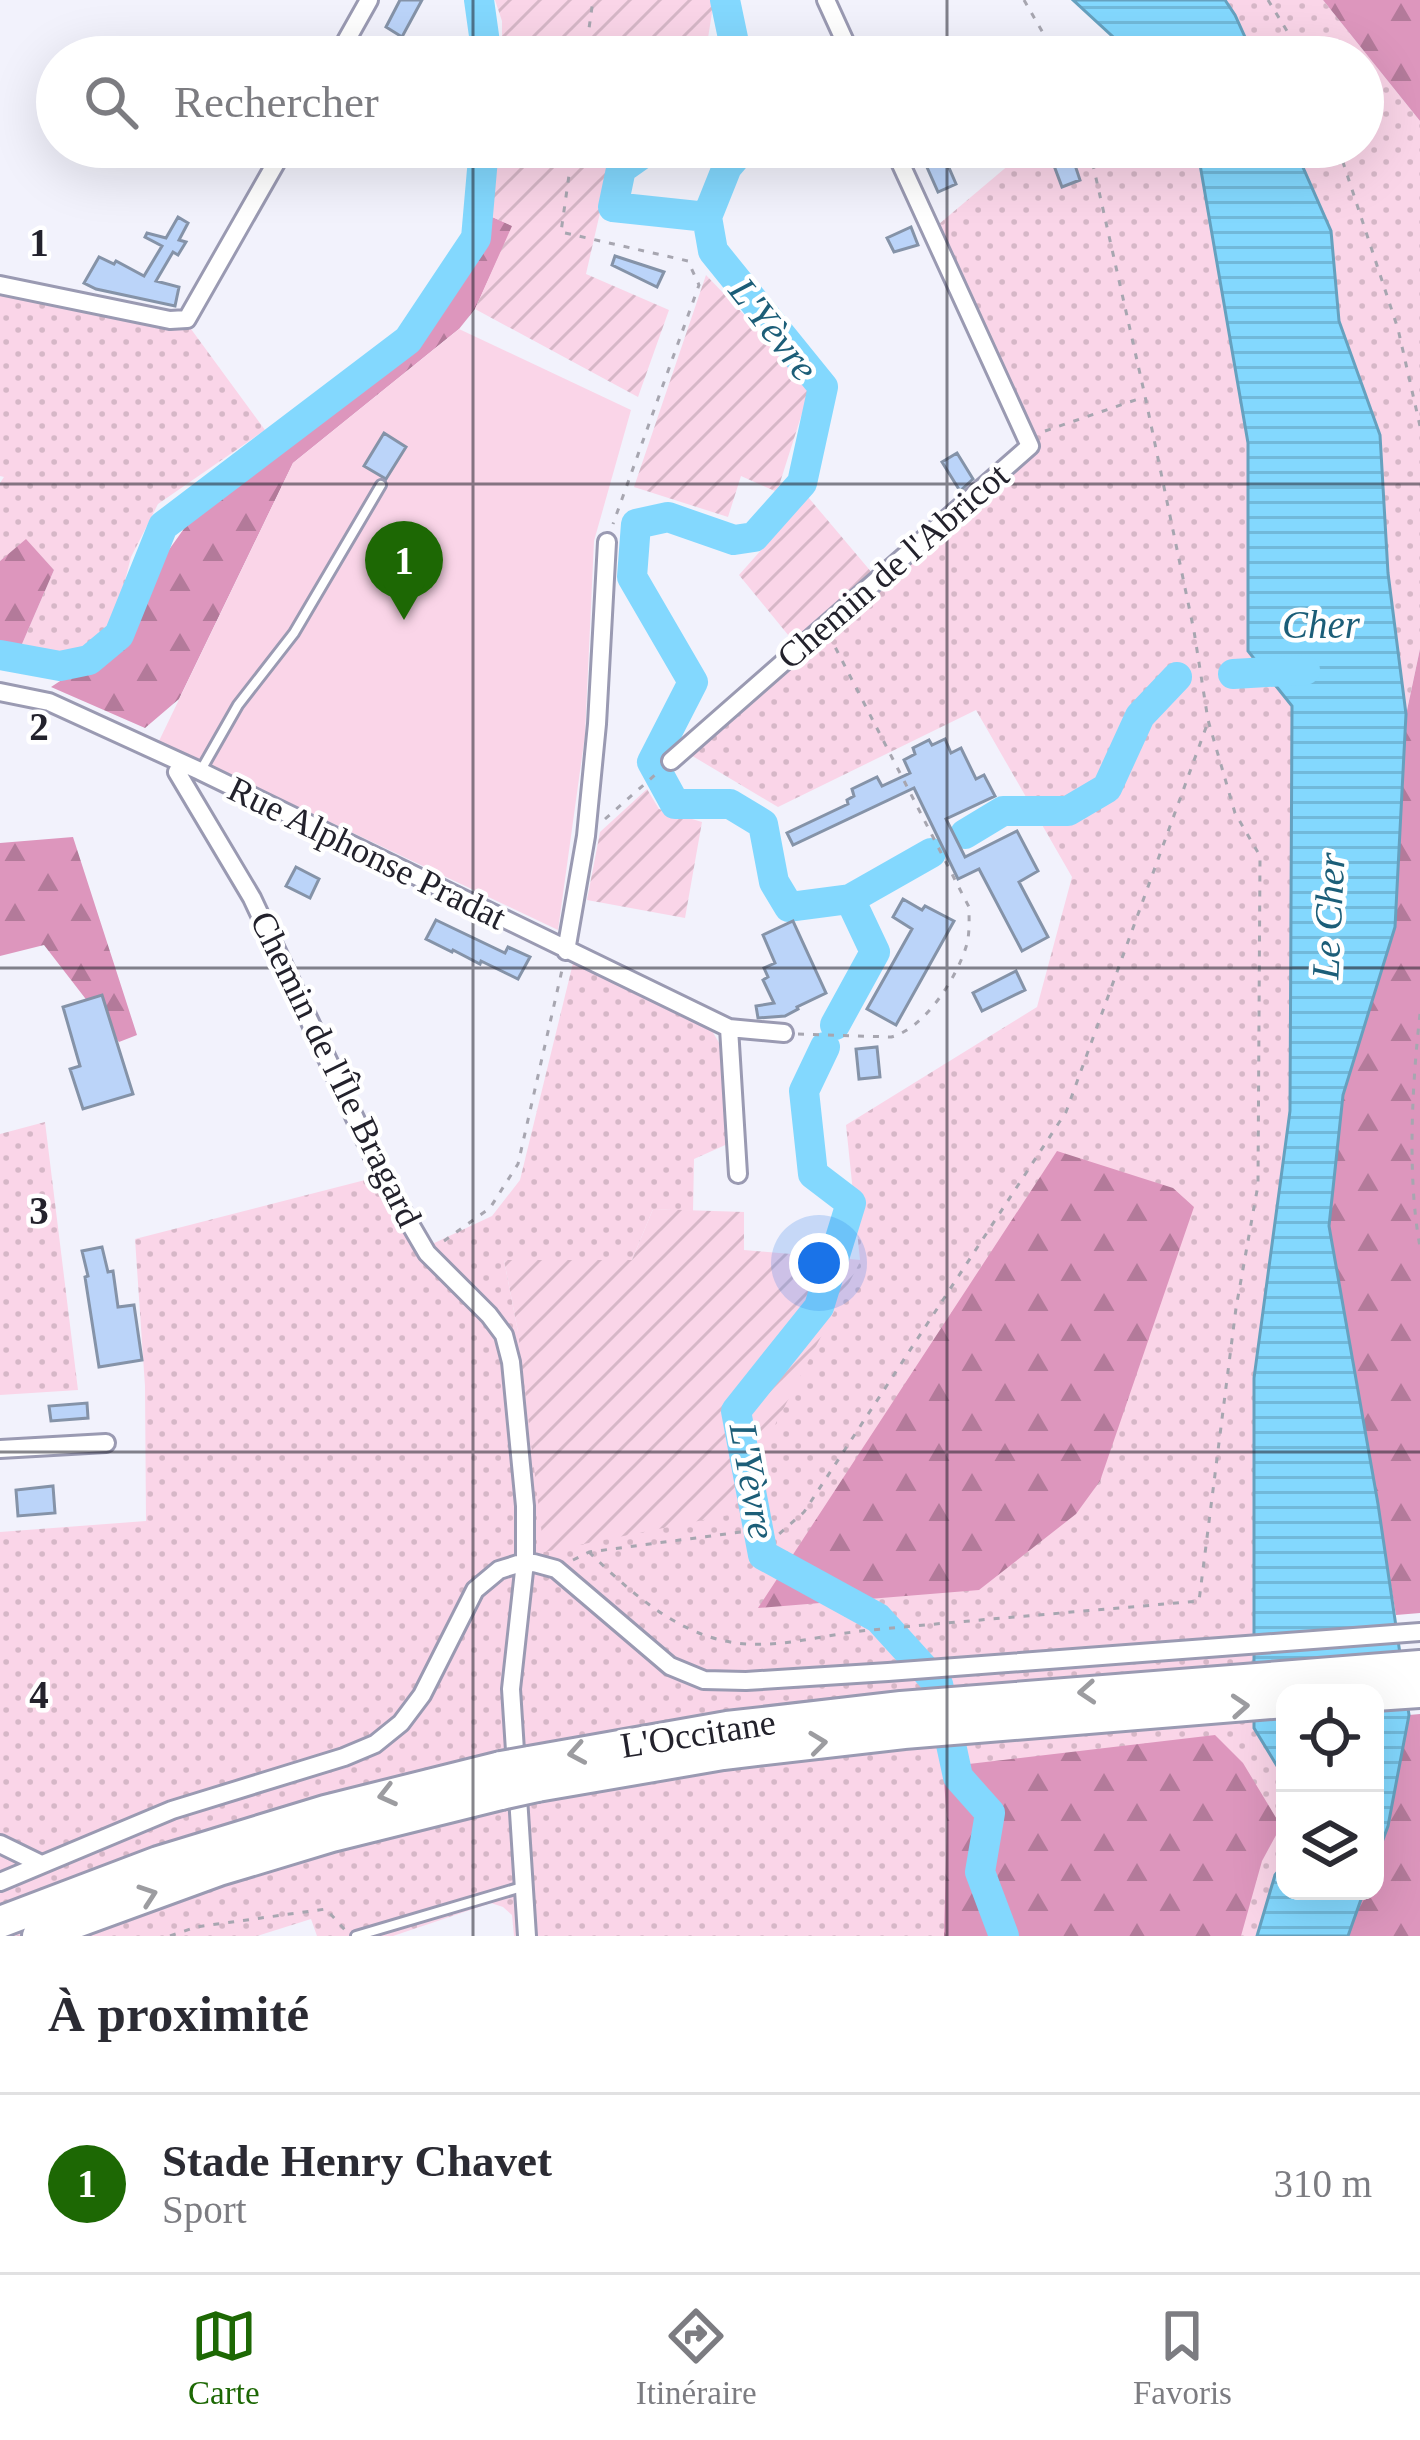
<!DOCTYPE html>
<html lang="fr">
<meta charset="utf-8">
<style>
body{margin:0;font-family:"Times New Roman",serif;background:#f7f7f7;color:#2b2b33}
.controls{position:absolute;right:36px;bottom:36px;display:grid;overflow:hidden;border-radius:24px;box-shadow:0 12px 48px #0002}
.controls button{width:108px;height:108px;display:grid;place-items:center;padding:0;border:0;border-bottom:3px solid #e1e1e2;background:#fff;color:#2b2b33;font:60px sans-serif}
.you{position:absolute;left:819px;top:1263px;width:42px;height:42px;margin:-30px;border:9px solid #fff;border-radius:50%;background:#1a73e8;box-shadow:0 0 0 18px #1a73e833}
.badge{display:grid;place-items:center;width:78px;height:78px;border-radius:50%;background:#1d6804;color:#fff;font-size:39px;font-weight:700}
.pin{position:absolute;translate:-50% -99px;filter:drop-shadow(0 3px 6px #0008)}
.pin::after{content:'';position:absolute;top:63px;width:42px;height:36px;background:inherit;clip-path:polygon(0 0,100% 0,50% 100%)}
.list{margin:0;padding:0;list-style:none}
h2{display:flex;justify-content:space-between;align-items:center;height:156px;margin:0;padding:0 48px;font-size:51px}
h2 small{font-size:39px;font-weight:400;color:#7c7c81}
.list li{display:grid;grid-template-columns:78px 1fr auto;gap:36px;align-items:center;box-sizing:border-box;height:180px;padding:0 48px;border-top:3px solid #e1e1e2}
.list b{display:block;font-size:45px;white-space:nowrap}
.list p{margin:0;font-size:39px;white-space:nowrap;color:#7c7c81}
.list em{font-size:39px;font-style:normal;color:#7c7c81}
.icon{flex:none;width:66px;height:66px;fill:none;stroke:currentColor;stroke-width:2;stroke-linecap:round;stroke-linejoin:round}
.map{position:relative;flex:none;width:1420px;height:1936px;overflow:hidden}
.search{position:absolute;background:#fff;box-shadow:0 12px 48px #0002;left:36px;right:36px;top:36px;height:132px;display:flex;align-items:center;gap:30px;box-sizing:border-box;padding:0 42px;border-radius:66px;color:#7c7c81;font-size:45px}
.sheet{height:336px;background:#fff}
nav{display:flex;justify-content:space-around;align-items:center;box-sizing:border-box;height:168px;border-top:3px solid #e1e1e2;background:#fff;font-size:33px;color:#7c7c81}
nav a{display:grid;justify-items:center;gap:6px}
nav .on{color:#1d6804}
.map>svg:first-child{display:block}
.grass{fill:url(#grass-dots)}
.forest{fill:url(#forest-firs)}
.garden{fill:url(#garden-furrows)}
.pitch{fill:#fad5e8}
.water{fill:url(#water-rules);stroke:#66a1bf;stroke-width:3}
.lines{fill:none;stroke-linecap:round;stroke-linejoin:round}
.river{stroke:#83d8fe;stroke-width:30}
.building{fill:#bbd4f9;stroke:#8593a8;stroke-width:3}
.lane-casing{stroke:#9a9ab2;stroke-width:14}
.street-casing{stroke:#9a9ab2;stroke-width:22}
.highway-casing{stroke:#9a9ab2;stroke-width:36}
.path{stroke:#a7a6b0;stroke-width:3;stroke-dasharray:6 9;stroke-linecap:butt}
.lane{stroke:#fff;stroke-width:8}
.street{stroke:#fff;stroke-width:16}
.highway{stroke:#fff;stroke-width:30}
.highway-bridge-casing{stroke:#9a9ab2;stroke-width:36;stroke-linecap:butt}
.highway-bridge{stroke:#fff;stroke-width:30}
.oneway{stroke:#9c9ca0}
.grid{fill:none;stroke:#23222c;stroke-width:3;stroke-opacity:0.55}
.labels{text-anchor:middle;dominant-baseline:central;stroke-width:9;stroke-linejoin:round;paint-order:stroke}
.street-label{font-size:36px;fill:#23222c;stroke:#fff}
.water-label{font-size:39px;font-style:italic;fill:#1c5e78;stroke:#fff}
.grid-label{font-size:39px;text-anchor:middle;font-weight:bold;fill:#23222c;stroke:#fff;stroke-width:9;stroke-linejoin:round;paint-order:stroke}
</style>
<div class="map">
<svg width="1420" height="1936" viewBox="0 0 1420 1936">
<defs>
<pattern id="grass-dots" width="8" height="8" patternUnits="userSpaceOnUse" patternTransform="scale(3)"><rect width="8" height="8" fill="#fad5e8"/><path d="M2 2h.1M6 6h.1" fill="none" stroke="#d6b7c7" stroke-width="1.8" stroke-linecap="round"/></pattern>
<pattern id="forest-firs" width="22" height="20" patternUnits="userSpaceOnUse" patternTransform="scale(3)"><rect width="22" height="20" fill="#dd96bd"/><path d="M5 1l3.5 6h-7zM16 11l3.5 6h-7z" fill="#b37a9a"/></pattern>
<pattern id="garden-furrows" width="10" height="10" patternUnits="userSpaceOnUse" patternTransform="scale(3)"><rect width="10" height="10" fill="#fad5e8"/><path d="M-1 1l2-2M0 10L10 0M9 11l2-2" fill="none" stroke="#d6b7c7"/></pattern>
<pattern id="water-rules" width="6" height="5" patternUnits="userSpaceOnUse" patternTransform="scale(3)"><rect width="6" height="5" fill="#83d8fe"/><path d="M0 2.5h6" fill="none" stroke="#71b9da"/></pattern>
</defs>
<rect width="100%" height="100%" fill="#f2f2fc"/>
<path class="grass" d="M1225 0H1323L1420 121V649L1406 714 1388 573 1380 435 1339 321 1331 231 1294 147H1363V57H1254L1235 15Z
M1030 147H1197L1248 443V651L1292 706 1290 1111 1254 1378V1728L1285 1779V1863L1275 1875 1257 1936H514L512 1915 503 1907 491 1903 393 1936H317L311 1919 257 1936H0V1532L146 1521 145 1386 135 1239 373 1178 415 1252 492 1216 520 1180 574 959 711 1029 729 1060 732 1142 694 1159 693 1211 653 1209 632 1260H504L518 1332 860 1260 846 1125 1037 1007 1072 877 976 710 778 807 679 748 1027 448 926 235Z
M0 291 191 329 265 430 158 504 131 557 113 628 98 642 63 654 22 644 54 570 26 540 0 561V483L4 477 0 476Z
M45 1122 78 1390 0 1395V1134Z"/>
<path class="forest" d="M1323 0H1420V121Z
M490 216 513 226 475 309 459 329 293 463 179 699 145 728 51 687 121 641 156 568 193 516 418 342 472 265Z
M26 539 54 570 22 644 0 657V561Z
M1420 649V1613L1396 1615 1329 1226 1343 1095 1395 927 1406 715Z
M73 837 137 1035 119 1042 44 945 0 956V843Z
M1057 1151 1173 1188 1194 1207 1100 1481 1076 1514 979 1590 758 1608Z
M1420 1714V1936H1348L1364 1891H1375V1861L1388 1826 1409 1715Z
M1215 1735 1243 1763 1281 1826 1262 1861 1241 1936H944L947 1822 943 1767Z"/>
<path class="garden" d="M495 0H714L705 57H502V21Z
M496 147H615L586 274 669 310 638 397 475 309 512 226 490 216Z
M706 275 811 385 777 492 741 476 728 517 634 487Z
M808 497 873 574 793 641 739 575Z
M647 789 659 809 702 822 685 918 587 900 600 832Z
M653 1209 744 1212V1250L861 1260 728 1515 544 1552 518 1332 504 1260H632Z"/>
<path class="pitch" d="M459 329 631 410 594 541 585 735 558 930 159 741 293 463Z"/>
<path class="water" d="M1073 0H1225L1235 15 1254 57H1135Z
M1197 147H1294L1331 231 1339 321 1380 435 1388 573 1406 714 1395 927 1343 1095 1329 1226 1378 1504 1409 1715 1388 1826 1375 1861V1693H1285V1779L1254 1728V1378L1290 1111 1292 706 1248 651V443Z
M1285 1863V1891H1364L1348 1936H1257L1275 1875Z"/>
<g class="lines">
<path class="river" d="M479 0 487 57
M725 0 737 57
M652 147 621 169 613 207 707 217
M744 147 727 167 707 217 713 251 823 387 802 483 754 537 734 540 668 517 636 524 632 577 693 682 652 762 675 804H730L763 824 774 882 789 907 850 899 931 853
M0 655 60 666 89 660 119 635 163 526 408 340 476 238 484 147
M1233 674 1305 670
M965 834 1003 811H1068L1107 788 1140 716 1177 677
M835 1025 875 952 850 899
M825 1047 804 1091 813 1174 851 1203 819 1307 736 1411 763 1555 878 1618 938 1684 958 1777 990 1813 980 1872 1004 1936"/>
</g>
<path class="building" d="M400 0H422L402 37 386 27Z
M918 147H940L956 184 938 192Z
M1047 147H1069L1080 180 1062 187Z
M178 217 188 223 179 240 186 242 178 255 173 252 156 281 179 287 175 306 96 289 84 283 99 257 114 264 116 261 144 276 162 246 145 237 147 233 166 238Z
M911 227 918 245 894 252 887 238Z
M615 256 664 272 657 287 612 265Z
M384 433 406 447 386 479 364 466Z
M957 453 973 479 960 491 942 462Z
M945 739 951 753 961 748 976 779 984 775 995 796 946 819 965 857 1017 831 1038 871 1019 882 1048 937 1022 951 979 869 958 879 914 788 793 845 787 833 848 804 847 800 854 796 852 789 877 777 882 786 910 773 904 760 915 754 913 748 929 740 932 745Z
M296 867 319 879 310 898 286 886Z
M903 899 922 910 925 906 954 921 896 1025 867 1009 912 929 893 917Z
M436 920 505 953 508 947 530 957 518 979 481 961 480 964 453 950 452 952 426 939Z
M793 921 826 993 797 1007 798 1009 785 1016 758 1018 756 1006 774 1003 763 980 768 977 764 968 775 963 763 935Z
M1016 971 1025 990 982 1011 973 993Z
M102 995 133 1094 83 1109 70 1069 80 1066 63 1007Z
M877 1047 880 1077 859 1079 856 1049Z
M102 1247 108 1272 113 1271 118 1307 134 1305 142 1360 99 1367 85 1277 88 1276 82 1251Z
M87 1403 88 1418 51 1421 49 1406Z
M53 1486 55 1513 18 1516 16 1490Z"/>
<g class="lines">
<defs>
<path id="lane" d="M201 770 238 705 294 633 381 485
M356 1936 522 1887"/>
<path id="street" d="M826 0 852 57
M337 57 369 0
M0 285 170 320 187 319 285 147
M0 692 49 702 200 771 729 1028 784 1033
M671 761 1030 446 893 147
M182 764 177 772 252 898 382 1176 427 1253 489 1315 504 1335 511 1362 525 1506V1562L511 1689 527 1936
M566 951 586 836 597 724 607 542
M729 1028 738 1174
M0 1449 106 1443
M0 1844 41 1864
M0 1882 172 1810 344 1757 375 1744 401 1723 422 1695 475 1590 499 1570 518 1564 534 1563 556 1569 670 1666 704 1680 746 1681 888 1672 1420 1632"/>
<path id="highway" d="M1375 1695 1420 1692
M529 1762 727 1727 901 1707 1420 1666
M537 1786 723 1754 904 1733 1285 1702
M0 1922 158 1862 325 1811 501 1767
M38 1936 219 1870 332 1836 501 1794"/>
</defs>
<use href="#lane" class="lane-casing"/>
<use href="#street" class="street-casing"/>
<use href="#highway" class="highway-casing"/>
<path class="path" d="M1024 0 1057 57
M1268 0 1303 57
M585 57 593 0
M573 147 561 232 688 261 699 285 613 524
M1338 147 1398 329 1420 426
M1045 431 1144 397
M605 819 656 774
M1420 1014C1412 1085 1407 1177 1420 1247
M798 1034 891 1037C924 1029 956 979 966 947 970 935 969 920 969 907L832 641
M444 1241 490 1208 518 1164 562 970
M589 1552C627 1589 672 1630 725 1641 770 1651 817 1636 861 1631 974 1620 1087 1611 1199 1601L1236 1308 1258 1185 1260 856 1235 813 1208 720 1194 631 1145 396 1089 147
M573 1560 589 1552 741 1532 778 1535 804 1512 1066 1112 1208 722
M170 1936 196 1927 326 1909 345 1930"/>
<use href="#lane" class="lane"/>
<use href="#street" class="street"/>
<use href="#highway" class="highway"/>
<defs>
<path id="highway-bridge" d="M501 1767 529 1762
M501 1794 537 1786"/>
</defs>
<use href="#highway-bridge" class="highway-bridge-casing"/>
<use href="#highway-bridge" class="highway-bridge"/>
</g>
<defs><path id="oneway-chevron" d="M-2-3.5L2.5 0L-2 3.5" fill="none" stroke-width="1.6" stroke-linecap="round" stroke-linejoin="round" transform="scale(3)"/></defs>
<g class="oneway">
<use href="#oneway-chevron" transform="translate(1087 1692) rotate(176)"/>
<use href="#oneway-chevron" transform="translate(1240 1706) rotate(-4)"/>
<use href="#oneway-chevron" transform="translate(818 1743) rotate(-7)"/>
<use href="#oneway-chevron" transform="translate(577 1753) rotate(170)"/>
<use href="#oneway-chevron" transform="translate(387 1795) rotate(166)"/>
<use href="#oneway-chevron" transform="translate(148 1895) rotate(-19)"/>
</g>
<path class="grid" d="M473 0V57M947 0V57M473 147V1936M947 147V1936M0 484H1420M0 968H1420M0 1452H1420"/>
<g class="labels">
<g class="street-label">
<text transform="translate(893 566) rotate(-41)">Chemin de l'Abricot</text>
<text transform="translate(367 853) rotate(26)">Rue Alphonse Pradat</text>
<text transform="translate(336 1069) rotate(64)">Chemin de l'Île Bragard</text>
<text transform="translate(698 1734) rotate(-9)">L'Occitane</text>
</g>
<g class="water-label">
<text transform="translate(774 329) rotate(52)">L'Yèvre</text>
<text x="1321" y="624">Cher</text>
<text transform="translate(1328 916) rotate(-87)">Le Cher</text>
<text transform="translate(753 1481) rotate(80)">L'Yèvre</text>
</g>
</g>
<g class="grid-label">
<text x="39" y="256">1</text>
<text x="39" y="740">2</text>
<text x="39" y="1224">3</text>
<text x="39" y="1708">4</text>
</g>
</svg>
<div class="controls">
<button><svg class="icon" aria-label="locate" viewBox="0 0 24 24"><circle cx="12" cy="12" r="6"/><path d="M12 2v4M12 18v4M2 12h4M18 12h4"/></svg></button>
<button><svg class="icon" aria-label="layers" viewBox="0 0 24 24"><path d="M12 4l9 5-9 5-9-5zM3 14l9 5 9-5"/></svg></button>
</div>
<div class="you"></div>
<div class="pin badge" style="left:404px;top:620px">1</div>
<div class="search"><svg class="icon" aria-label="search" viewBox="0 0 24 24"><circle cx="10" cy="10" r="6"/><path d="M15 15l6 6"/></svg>Rechercher</div>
</div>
<section class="sheet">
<h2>À proximité<small></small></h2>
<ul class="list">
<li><span class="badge">1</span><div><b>Stade Henry Chavet</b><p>Sport</p></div><em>310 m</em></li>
</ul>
</section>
<nav>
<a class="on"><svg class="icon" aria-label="map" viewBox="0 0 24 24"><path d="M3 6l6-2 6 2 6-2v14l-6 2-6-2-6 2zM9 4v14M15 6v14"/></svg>Carte</a>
<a><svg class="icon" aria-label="directions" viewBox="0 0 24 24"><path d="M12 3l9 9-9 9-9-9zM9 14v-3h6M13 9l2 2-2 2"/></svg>Itinéraire</a>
<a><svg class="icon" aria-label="saved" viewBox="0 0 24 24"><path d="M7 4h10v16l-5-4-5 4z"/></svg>Favoris</a>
</nav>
